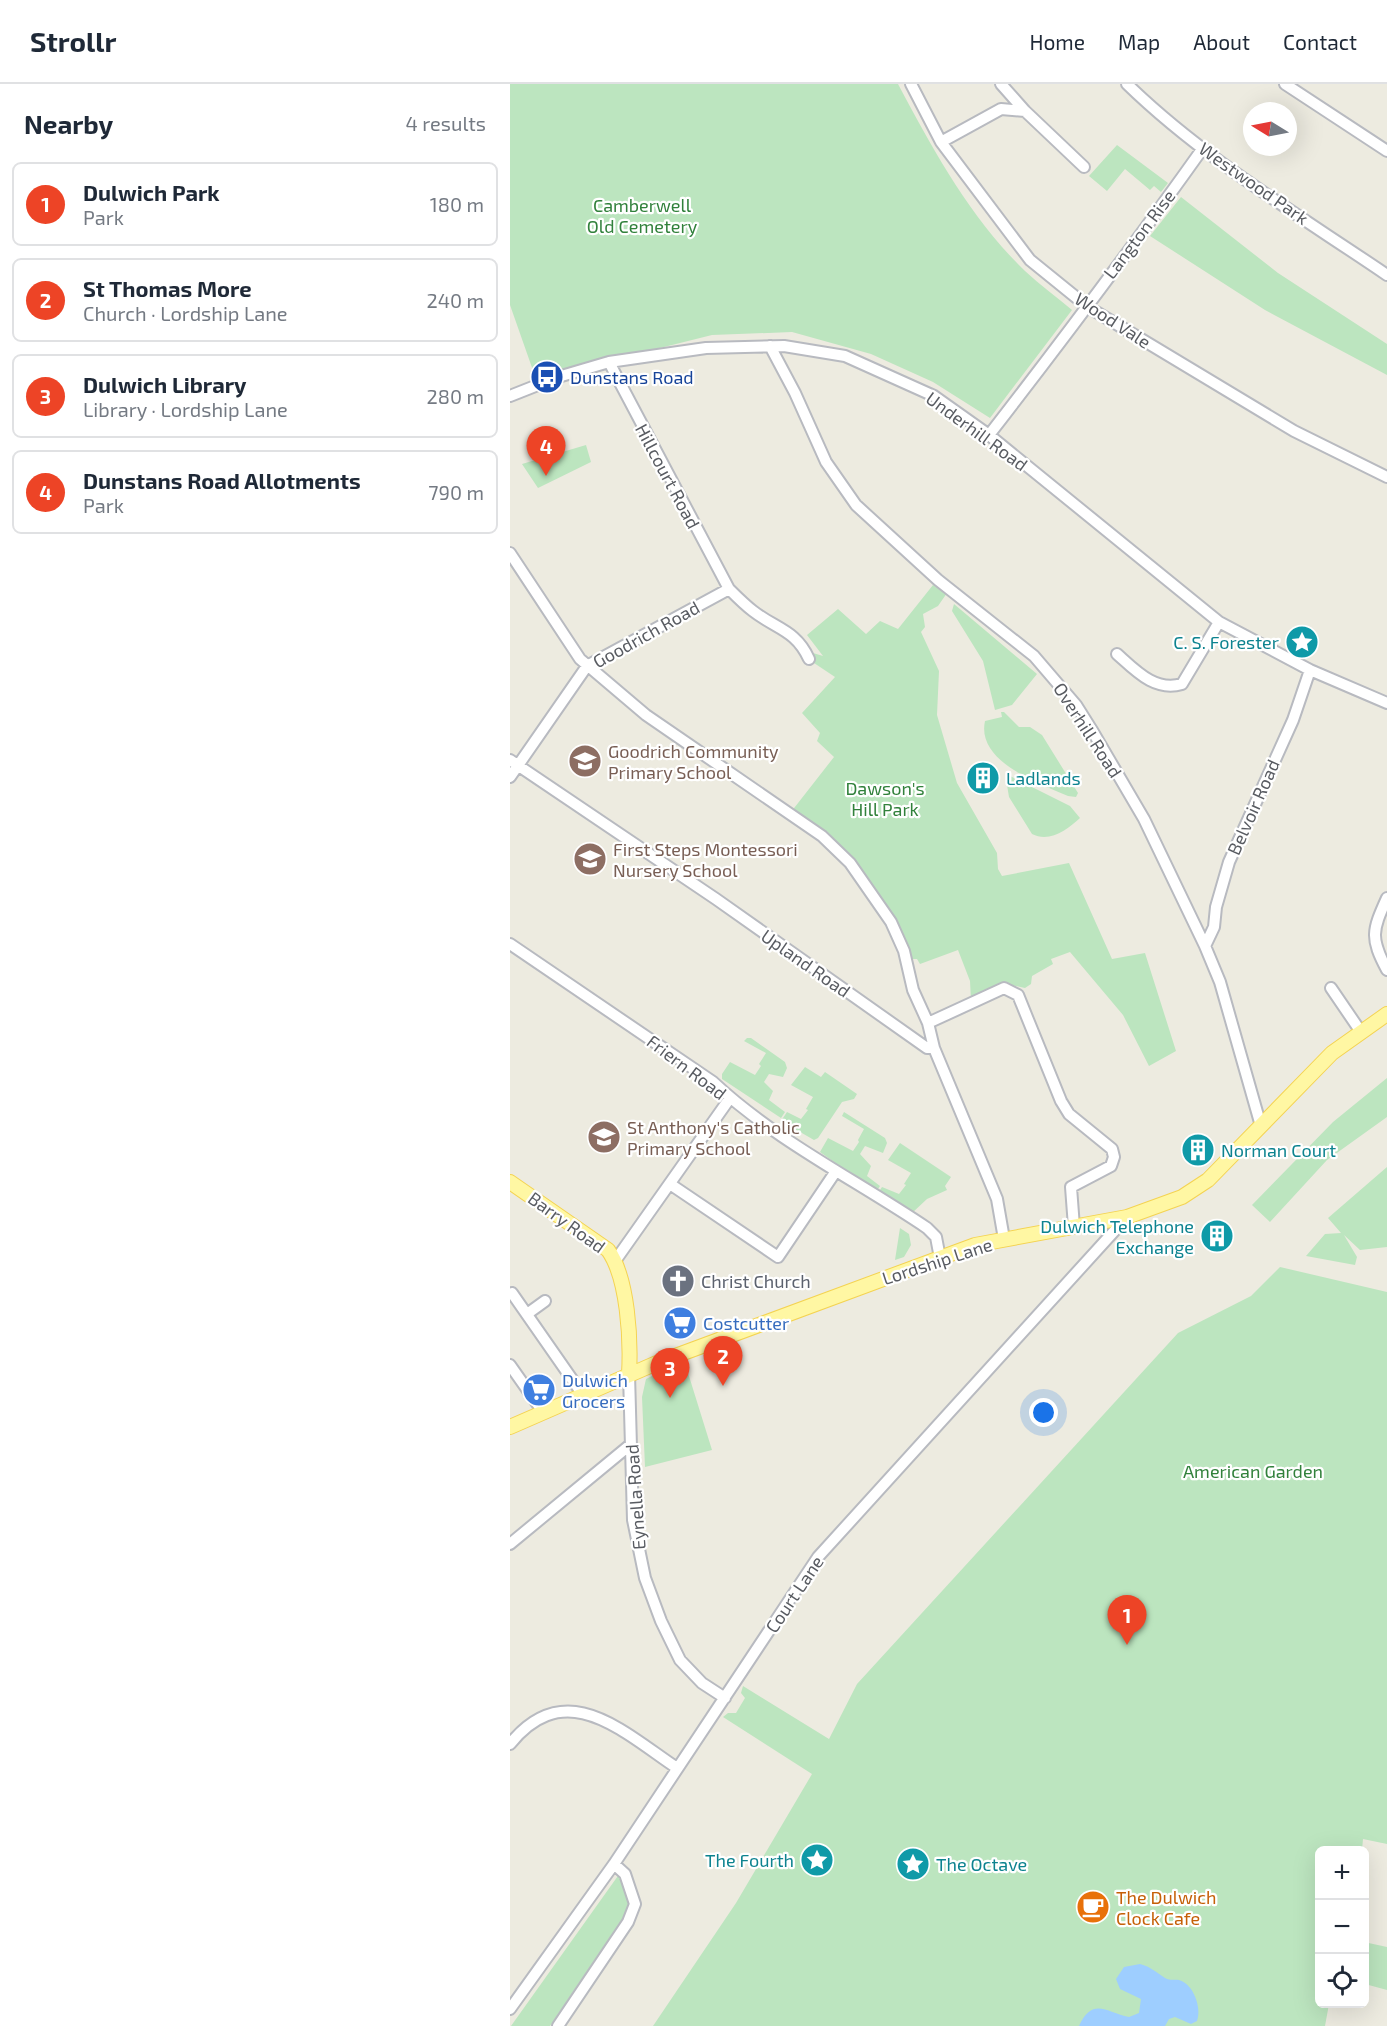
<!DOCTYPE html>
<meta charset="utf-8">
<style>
body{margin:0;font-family:"Exo 2",sans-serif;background:#f2f2f3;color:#1f2937}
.controls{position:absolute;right:18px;bottom:18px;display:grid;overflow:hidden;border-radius:9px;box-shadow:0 6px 24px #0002}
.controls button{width:54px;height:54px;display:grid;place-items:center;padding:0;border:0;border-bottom:2px solid #e0e1e3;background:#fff;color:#1f2937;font:30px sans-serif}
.compass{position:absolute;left:733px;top:18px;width:54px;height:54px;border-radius:50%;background:#fff;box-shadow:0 6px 24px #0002;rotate:280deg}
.you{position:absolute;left:534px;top:1329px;width:21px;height:21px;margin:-15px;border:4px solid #fff;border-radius:50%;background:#1a73e8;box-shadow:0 0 0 9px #1a73e833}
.badge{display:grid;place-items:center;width:39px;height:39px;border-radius:50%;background:#ed4426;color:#fff;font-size:20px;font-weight:700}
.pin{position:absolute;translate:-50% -50px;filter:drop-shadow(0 2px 3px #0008)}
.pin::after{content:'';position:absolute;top:32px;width:21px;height:18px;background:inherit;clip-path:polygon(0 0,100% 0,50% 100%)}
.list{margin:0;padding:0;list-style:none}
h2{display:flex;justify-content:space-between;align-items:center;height:78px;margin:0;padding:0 24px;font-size:26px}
h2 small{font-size:20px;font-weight:400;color:#747a83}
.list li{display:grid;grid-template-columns:39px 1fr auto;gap:18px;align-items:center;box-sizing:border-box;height:84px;margin:0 12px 12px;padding:0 12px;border:2px solid #e0e1e3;border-radius:9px}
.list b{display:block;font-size:22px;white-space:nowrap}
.list p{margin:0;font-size:20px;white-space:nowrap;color:#747a83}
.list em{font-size:20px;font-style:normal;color:#747a83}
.icon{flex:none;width:33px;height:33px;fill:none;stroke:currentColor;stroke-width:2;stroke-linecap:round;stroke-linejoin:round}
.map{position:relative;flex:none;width:877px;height:1942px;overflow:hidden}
header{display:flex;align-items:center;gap:36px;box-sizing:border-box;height:84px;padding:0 30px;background:#fff;border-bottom:2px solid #e0e1e3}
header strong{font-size:28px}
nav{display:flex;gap:33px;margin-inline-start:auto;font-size:21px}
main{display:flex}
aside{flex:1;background:#fff}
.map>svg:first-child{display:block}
.green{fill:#bce5bf}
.water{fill:#9eceff}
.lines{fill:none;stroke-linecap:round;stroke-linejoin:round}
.minor-casing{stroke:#b8bac0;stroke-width:14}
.major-casing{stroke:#f4d352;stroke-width:16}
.minor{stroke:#fff;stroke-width:10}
.major{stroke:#fff7a3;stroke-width:14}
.labels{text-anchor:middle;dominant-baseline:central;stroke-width:4.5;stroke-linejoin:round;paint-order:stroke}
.street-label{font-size:18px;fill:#595c62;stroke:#fff}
.park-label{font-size:18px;fill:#31813b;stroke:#fff}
.transit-label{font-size:18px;fill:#164399;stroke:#fff;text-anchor:start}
.culture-label{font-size:18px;fill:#0d838f;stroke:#fff;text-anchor:end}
.education-label{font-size:18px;fill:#785e54;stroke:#fff;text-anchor:start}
.worship-label{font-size:18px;fill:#5b616d;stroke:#fff;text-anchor:start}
.shop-label{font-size:18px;fill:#366cbe;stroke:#fff;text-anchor:start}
.food-label{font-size:18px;fill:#c56008;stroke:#fff;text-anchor:start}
</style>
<header>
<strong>Strollr</strong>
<nav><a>Home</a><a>Map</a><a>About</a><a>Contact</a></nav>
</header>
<main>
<aside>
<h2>Nearby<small>4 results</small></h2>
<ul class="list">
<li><span class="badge">1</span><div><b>Dulwich Park</b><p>Park</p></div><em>180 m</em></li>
<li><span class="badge">2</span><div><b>St Thomas More</b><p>Church · Lordship Lane</p></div><em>240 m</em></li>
<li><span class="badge">3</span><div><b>Dulwich Library</b><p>Library · Lordship Lane</p></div><em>280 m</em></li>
<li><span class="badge">4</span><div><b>Dunstans Road Allotments</b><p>Park</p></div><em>790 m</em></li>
</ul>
</aside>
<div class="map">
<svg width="877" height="1942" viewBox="0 0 877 1942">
<rect width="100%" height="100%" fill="#edebe0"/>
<path class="green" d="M0 0H388C423 66 461 135 515 187 530 201 547 213 562 226L480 334 423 298 361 270 282 248 202 251 26 295 0 221Z
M607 61 658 99 651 108 644 102 640 106 615 85 597 107 579 92Z
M671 113 768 189 877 260V291L755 226 640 152Z
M76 361 81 378 28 404 12 380Z
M423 501 437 509 428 522 413 530 415 543 411 548 429 587 427 631 447 699 487 769 488 785 492 792 559 779 602 875 635 869 666 967 639 982 613 931 560 868 541 875 543 880 522 892 521 900 515 904 496 900 461 917 460 897 448 866 410 880 407 875H397L379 840 339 782 281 728 324 673 307 657 310 649 292 629 325 593 298 575 303 569 313 572 297 551 328 525 356 550 370 537 388 545Z
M444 520 527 590 502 621 485 626 473 577 442 527Z
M491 628H494L509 643H520L532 651 568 709 566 713 558 712C529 699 466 678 475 637L492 633Z
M498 691 560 722 570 734C558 745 540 759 522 750L499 713 496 695Z
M237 954H241L275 978 277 984 273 993 259 990 254 998 263 1007 259 1016 275 1028 271 1034 212 995V990L220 978 245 991 251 982 249 980 256 969 234 957Z
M295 983 311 993 315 988 347 1010 344 1015 332 1018 308 1054 304 1056 271 1037 277 1028 291 1035 298 1026 296 1025 303 1013 281 1001Z
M877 994V1033L817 1076 760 1138 742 1121 823 1038Z
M334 1028 375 1054 377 1059 373 1069 355 1062 350 1070 361 1082 357 1092 370 1102 366 1108 310 1068 318 1054 343 1067 349 1058 348 1056 354 1045 332 1032Z
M390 1059 441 1093 435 1102 437 1106 417 1115 401 1130 368 1109 372 1103 389 1110 396 1101 394 1100 401 1089 378 1076Z
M877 1083V1163L850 1166 834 1151 847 1173 845 1181 796 1172 815 1150 831 1149 818 1134Z
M390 1144 399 1150 401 1161 394 1173 385 1176Z
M770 1183 877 1208V1760L853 1755 852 1766H810V1920H819L815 1942H143L226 1819 302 1690 213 1633 218 1629H226L235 1614 231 1609 233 1602 319 1655 347 1600 668 1249 741 1212Z
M174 1276 202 1366 135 1383 132 1313 136 1295Z
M110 1789 121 1813 119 1825 40 1942H1Z
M854 1858 877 1863V1906L855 1900Z"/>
<path class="water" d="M630 1880C641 1883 646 1888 655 1894 661 1897 664 1895 669 1896 684 1900 692 1925 687 1937L681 1940 665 1933 659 1935 655 1942H569C583 1912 597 1929 619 1933L629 1929 631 1915 610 1905 606 1895 614 1883Z"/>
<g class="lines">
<defs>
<path id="minor" d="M401 0 431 58 520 176 578 223 784 347 877 393
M491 0 515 27 574 83
M617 0C694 75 789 131 877 191
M775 0 877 67
M431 58 491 25 515 27
M260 262 285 309 316 378 346 421 428 496 524 572 566 621 583 648 634 735 695 862 710 898 751 1042
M99 278 219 505C227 513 235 521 243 527 266 545 286 546 299 575
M0 312 48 293 99 278 196 264 274 262 335 272 424 312 479 351 709 538 800 586 877 619
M479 351C552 257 624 161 693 64
M0 469 70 575 136 631 312 752 340 779 381 838 394 867 403 906 418 939 424 964
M607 570C626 587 645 608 672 600L709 538
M0 676 206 815 417 964H424L487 1115 494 1155
M0 693 77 582 219 505
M877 814C862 847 860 854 877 886
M0 860 203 998C266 1057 346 1096 417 1144L426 1153 430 1174
M695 862 704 843 706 823 719 778 783 636 800 586
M821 904 851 948
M418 939 494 904 508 911 551 1017 559 1030 602 1065 604 1073 601 1082 561 1103 564 1143
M160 1100 268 1173 326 1087
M105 1177 220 1014
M2 1209 73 1311
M17 1230 35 1217
M0 1281 33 1328
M119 1290 123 1436 135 1494 151 1537 170 1576 192 1599 215 1614
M0 1460 120 1361
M0 1660C56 1591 113 1648 167 1684
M0 1925 104 1780 308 1473 617 1133
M48 1942 118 1838 125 1820 115 1790 104 1780"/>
<path id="major" d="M0 1098 98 1166C118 1194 121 1256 119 1290
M0 1343 149 1278 465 1161 617 1133 672 1113 698 1096 822 969 877 930"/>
</defs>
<use href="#minor" class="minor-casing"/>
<use href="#major" class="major-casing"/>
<use href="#minor" class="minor"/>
<use href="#major" class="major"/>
</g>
<defs>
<symbol id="bus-disc" viewBox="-11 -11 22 22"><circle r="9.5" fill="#1a4fb4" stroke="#fff"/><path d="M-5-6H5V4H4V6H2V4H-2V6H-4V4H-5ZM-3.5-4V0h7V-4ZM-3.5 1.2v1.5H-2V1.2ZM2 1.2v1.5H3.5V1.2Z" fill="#fff"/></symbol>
<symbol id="sight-disc" viewBox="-11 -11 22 22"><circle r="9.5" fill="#0f9aa8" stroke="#fff"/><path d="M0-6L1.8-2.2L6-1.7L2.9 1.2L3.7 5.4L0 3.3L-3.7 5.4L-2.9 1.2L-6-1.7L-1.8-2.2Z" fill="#fff"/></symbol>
<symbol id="school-disc" viewBox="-11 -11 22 22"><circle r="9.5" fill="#8d6e63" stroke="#fff"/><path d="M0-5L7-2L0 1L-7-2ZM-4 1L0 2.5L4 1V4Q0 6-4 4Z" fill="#fff"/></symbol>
<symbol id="building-disc" viewBox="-11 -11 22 22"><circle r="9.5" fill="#0f9aa8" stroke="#fff"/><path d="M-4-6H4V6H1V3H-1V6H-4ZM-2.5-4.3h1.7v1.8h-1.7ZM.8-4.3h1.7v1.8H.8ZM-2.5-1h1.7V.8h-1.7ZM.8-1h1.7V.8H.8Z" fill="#fff"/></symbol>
<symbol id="church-disc" viewBox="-11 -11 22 22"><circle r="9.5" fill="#6b7280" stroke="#fff"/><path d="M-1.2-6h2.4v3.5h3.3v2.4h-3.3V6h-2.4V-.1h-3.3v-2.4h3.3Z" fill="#fff"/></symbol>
<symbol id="supermarket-disc" viewBox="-11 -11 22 22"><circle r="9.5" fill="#3f7fe0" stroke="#fff"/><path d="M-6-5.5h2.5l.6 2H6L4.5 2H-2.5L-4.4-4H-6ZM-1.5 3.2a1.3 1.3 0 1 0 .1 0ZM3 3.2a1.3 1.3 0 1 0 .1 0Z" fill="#fff"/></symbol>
<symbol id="cafe-disc" viewBox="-11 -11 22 22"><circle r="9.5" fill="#e8710a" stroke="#fff"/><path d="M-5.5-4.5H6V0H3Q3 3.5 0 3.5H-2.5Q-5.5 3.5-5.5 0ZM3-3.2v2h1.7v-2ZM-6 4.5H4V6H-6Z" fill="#fff"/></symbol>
</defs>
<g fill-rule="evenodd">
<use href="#bus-disc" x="18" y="274" width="38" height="38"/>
<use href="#sight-disc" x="773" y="539" width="38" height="38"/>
<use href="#school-disc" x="56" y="658" width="38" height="38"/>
<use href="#building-disc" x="454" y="675" width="38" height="38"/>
<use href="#school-disc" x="61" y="756" width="38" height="38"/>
<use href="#school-disc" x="75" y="1034" width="38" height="38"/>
<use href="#building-disc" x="669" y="1047" width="38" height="38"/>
<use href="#building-disc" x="688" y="1133" width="38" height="38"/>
<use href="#church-disc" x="149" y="1178" width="38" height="38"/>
<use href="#supermarket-disc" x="151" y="1220" width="38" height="38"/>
<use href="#supermarket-disc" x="10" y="1287" width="38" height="38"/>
<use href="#sight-disc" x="288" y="1757" width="38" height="38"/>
<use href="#sight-disc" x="384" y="1761" width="38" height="38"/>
<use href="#cafe-disc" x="564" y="1804" width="38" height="38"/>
</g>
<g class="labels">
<g class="street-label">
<text transform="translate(744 99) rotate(35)">Westwood Park</text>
<text transform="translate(629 150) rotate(-53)">Langton Rise</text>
<text transform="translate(603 236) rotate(33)">Wood Vale</text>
<text transform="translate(467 347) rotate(36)">Underhill Road</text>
<text transform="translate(158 392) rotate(62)">Hillcourt Road</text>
<text transform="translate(136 550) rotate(-29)">Goodrich Road</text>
<text transform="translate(578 646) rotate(57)">Overhill Road</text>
<text transform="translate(743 723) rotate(-66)">Belvoir Road</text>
<text transform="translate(296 879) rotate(35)">Upland Road</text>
<text transform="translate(177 983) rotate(37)">Friern Road</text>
<text transform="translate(57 1138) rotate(36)">Barry Road</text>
<text transform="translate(427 1177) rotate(-18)">Lordship Lane</text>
<text transform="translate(125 1413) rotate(-94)">Eynella Road</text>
<text transform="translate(284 1510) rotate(-56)">Court Lane</text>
</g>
<g class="park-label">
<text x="132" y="121">Camberwell<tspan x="132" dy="21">Old Cemetery</tspan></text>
<text x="375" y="704">Dawson's<tspan x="375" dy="21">Hill Park</tspan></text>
<text x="743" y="1387">American Garden</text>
</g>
<g class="transit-label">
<text x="60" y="293">Dunstans Road</text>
</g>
<g class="culture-label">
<text x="769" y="558">C. S. Forester</text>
<text x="496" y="694" text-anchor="start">Ladlands</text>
<text x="711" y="1066" text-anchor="start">Norman Court</text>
<text x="684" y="1142">Dulwich Telephone<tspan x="684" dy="21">Exchange</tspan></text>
<text x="284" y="1776">The Fourth</text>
<text x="426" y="1780" text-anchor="start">The Octave</text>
</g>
<g class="education-label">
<text x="98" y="667">Goodrich Community<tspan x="98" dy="21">Primary School</tspan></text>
<text x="103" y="765">First Steps Montessori<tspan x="103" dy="21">Nursery School</tspan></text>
<text x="117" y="1043">St Anthony's Catholic<tspan x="117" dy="21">Primary School</tspan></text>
</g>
<g class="worship-label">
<text x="191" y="1197">Christ Church</text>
</g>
<g class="shop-label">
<text x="193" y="1239">Costcutter</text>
<text x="52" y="1296">Dulwich<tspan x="52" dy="21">Grocers</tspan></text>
</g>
<g class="food-label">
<text x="606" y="1813">The Dulwich<tspan x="606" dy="21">Clock Cafe</tspan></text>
</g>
</g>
</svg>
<div class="controls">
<button>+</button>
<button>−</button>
<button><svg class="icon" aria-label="locate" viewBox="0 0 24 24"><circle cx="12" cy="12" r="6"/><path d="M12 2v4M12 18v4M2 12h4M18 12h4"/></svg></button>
</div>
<svg class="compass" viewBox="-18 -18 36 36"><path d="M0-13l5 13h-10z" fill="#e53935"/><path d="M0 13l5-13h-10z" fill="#747a83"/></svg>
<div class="you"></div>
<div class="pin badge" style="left:617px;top:1561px">1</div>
<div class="pin badge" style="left:213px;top:1302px">2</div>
<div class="pin badge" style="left:160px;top:1314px">3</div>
<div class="pin badge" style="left:36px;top:392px">4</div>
</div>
</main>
